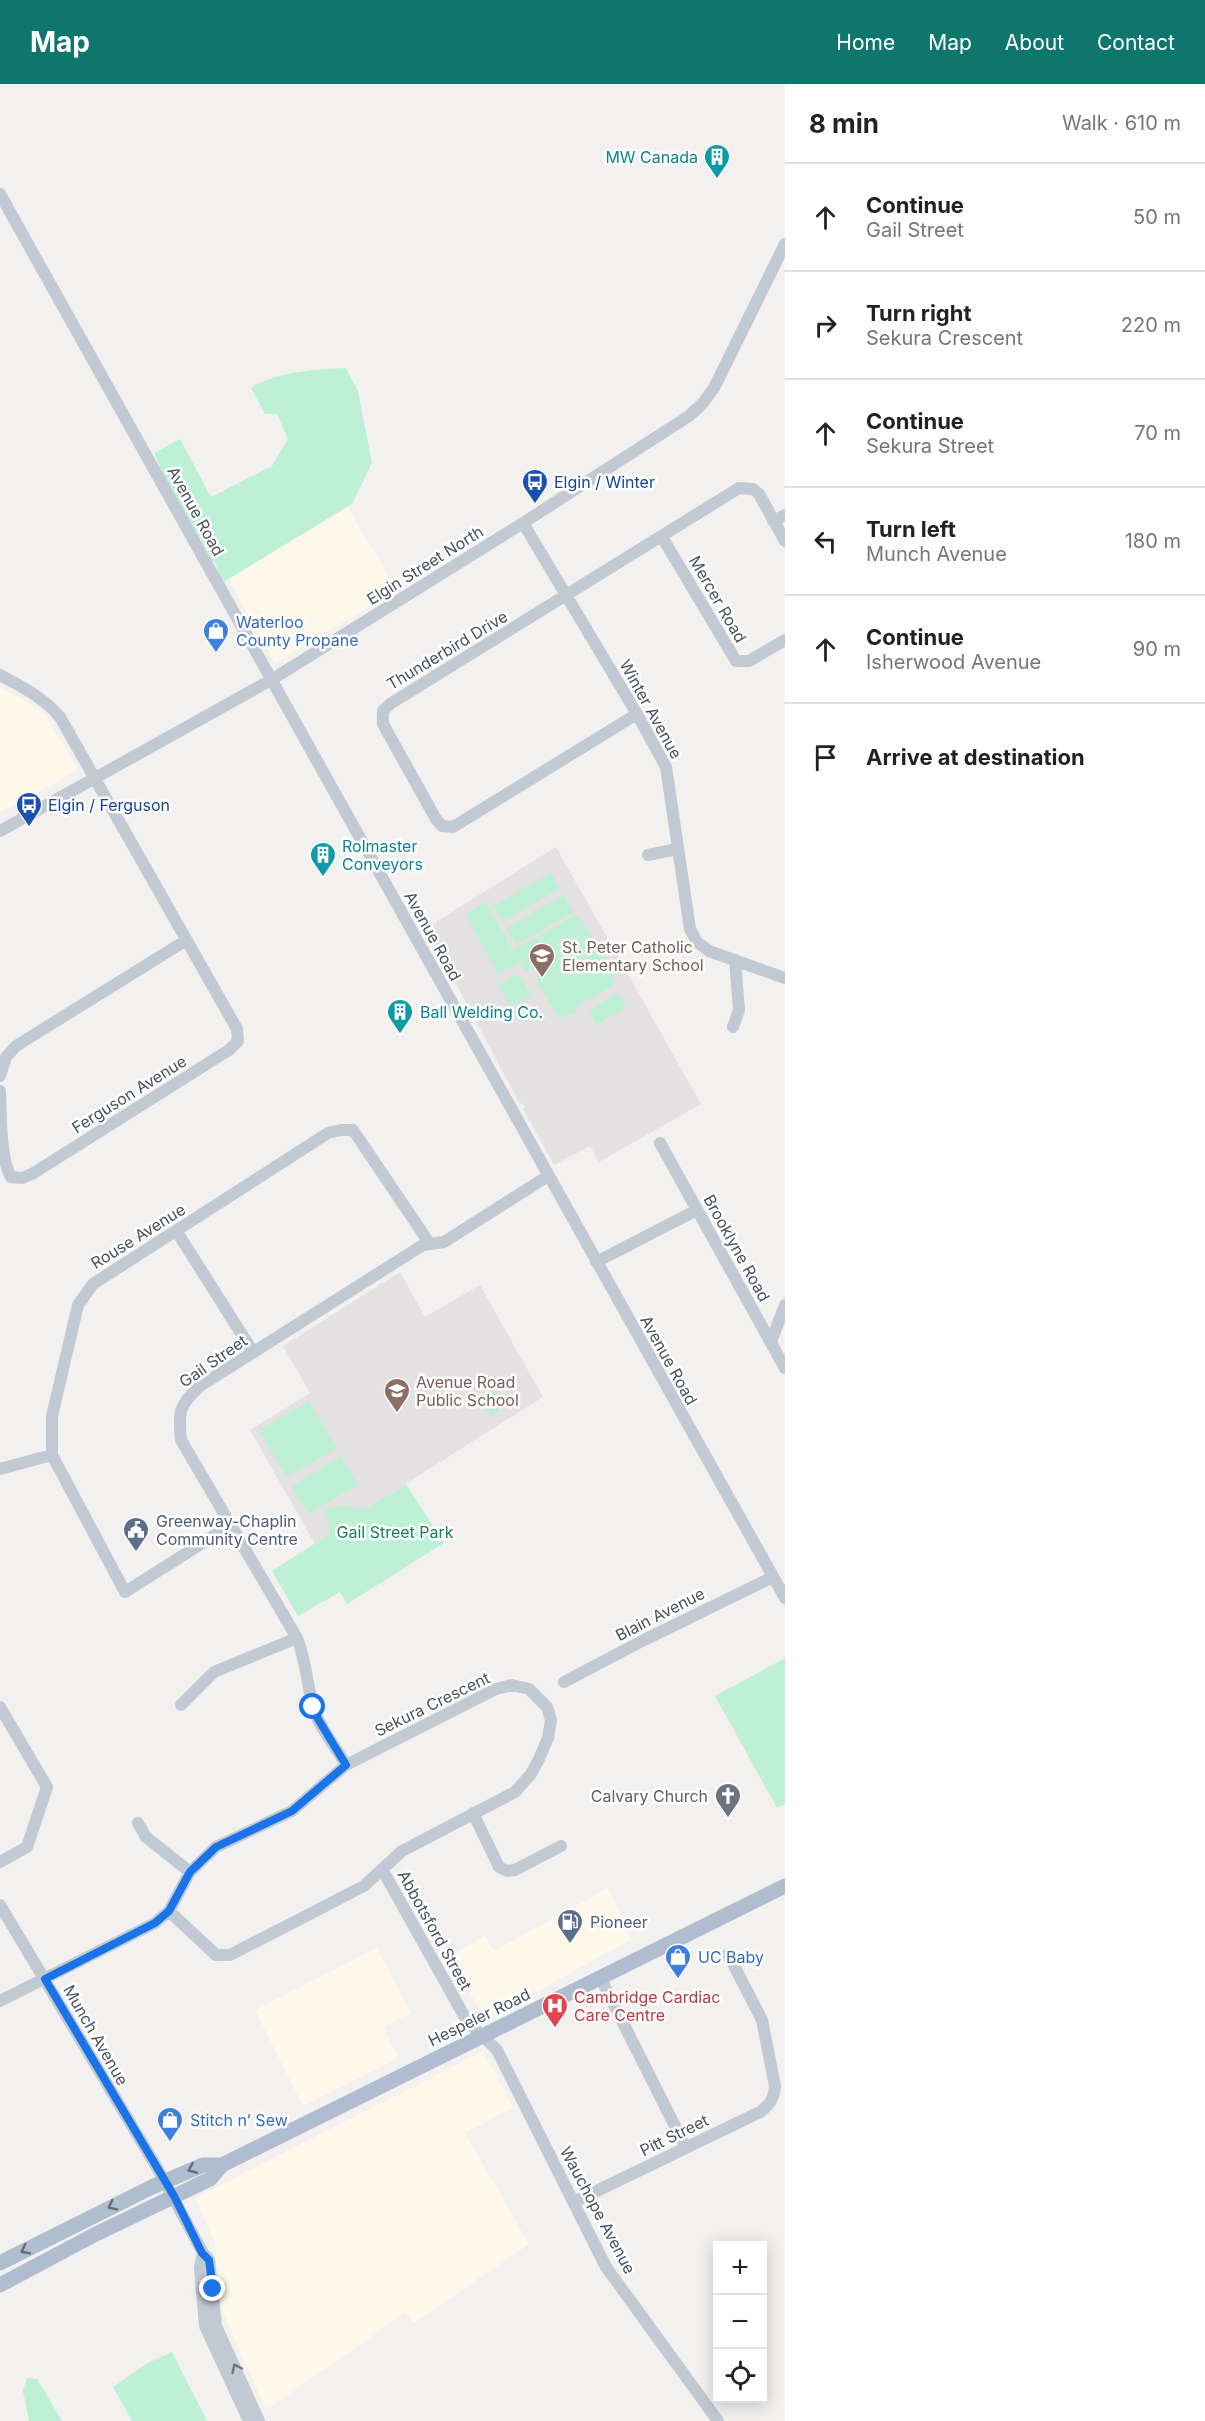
<!DOCTYPE html>
<meta charset="utf-8">
<style>
body{margin:0;font-family:Inter,sans-serif;background:#f2f2f2;color:#222}
.controls{position:absolute;right:18px;bottom:18px;display:grid;overflow:hidden;border-radius:0px;box-shadow:0 3px 15px #0003}
.controls button{width:54px;height:54px;display:grid;place-items:center;padding:0;border:0;border-bottom:2px solid #e0e0e0;background:#fff;color:#222;font:30px sans-serif}
.stop{position:absolute;width:18px;height:18px;margin:-14px;border:4px solid #1a73e8;border-radius:50%;background:#fff}
.stop.end{background:#1a73e8;border-color:#fff;box-shadow:0 2px 6px #0008}
.list{margin:0;padding:0;list-style:none}
h2{display:flex;justify-content:space-between;align-items:center;height:78px;margin:0;padding:0 24px;font-size:26px}
h2 small{font-size:20px;font-weight:400;color:#767676}
.list li{display:grid;grid-template-columns:39px 1fr auto;gap:18px;align-items:center;box-sizing:border-box;height:108px;padding:0 24px;border-top:2px solid #e0e0e0}
.list b{display:block;font-size:22px;white-space:nowrap}
.list p{margin:0;font-size:20px;white-space:nowrap;color:#767676}
.list em{font-size:20px;font-style:normal;color:#767676}
.icon{flex:none;width:33px;height:33px;fill:none;stroke:currentColor;stroke-width:2;stroke-linecap:round;stroke-linejoin:round}
.map{position:relative;flex:none;width:785px;height:2337px;overflow:hidden}
header{display:flex;align-items:center;gap:36px;box-sizing:border-box;height:84px;padding:0 30px;background:#0f766e;color:#fff}
header strong{font-size:28px}
nav{display:flex;gap:33px;margin-inline-start:auto;font-size:21px}
main{display:flex}
aside{flex:1;background:#fff}
.map>svg:first-child{display:block}
.commercial{fill:#fdf8ea}
.education{fill:#e4e1e2}
.green{fill:#bef0d5}
.lines{fill:none;stroke-linecap:round;stroke-linejoin:round}
.minor{stroke:#c1c9d2;stroke-width:12}
.major{stroke:#b0bdcf;stroke-width:15}
.oneway{stroke:#626d7a}
.oneway2{stroke:#6c7681}
.route{stroke:#1a73e8;stroke-width:8}
.labels{text-anchor:middle;dominant-baseline:central;stroke-width:5;stroke-linejoin:round;paint-order:stroke}
.culture-label{font-size:16px;fill:#0d838f;stroke:#fff;text-anchor:start}
.transit-label{font-size:16px;fill:#164399;stroke:#fff;text-anchor:start}
.street-label{font-size:16px;fill:#48525e;stroke:#fff}
.shop-label{font-size:16px;fill:#366cbe;stroke:#fff;text-anchor:start}
.education-label{font-size:16px;fill:#785e54;stroke:#fff;text-anchor:start}
.service-label{font-size:16px;fill:#4e5e75;stroke:#fff;text-anchor:start}
.park-label{font-size:16px;fill:#168253;stroke:#fff}
.worship-label{font-size:16px;fill:#5b616d;stroke:#fff;text-anchor:end}
.health-label{font-size:16px;fill:#be3a42;stroke:#fff;text-anchor:start}
</style>
<header>
<strong>Map</strong>
<nav><a>Home</a><a>Map</a><a>About</a><a>Contact</a></nav>
</header>
<main>
<div class="map">
<svg width="785" height="2337" viewBox="0 0 785 2337">
<rect width="100%" height="100%" fill="#f3f0f0"/>
<path class="commercial" d="M347 423 397 506 275 579 229 495Z
M0 603 36 623 46 632 78 686 0 729Z
M608 1804 631 1855 486 1936 449 1873 485 1852 494 1867Z
M377 1864 410 1929 383 1943 399 1974 303 2022 255 1926Z
M483 1967 513 2024 465 2049 529 2160 414 2239 405 2229 266 2326 222 2226 214 2157 195 2114Z"/>
<path class="education" d="M556 763 701 1020 599 1078 590 1062 554 1081 523 1025 525 1023 522 1019 520 1020 426 844Z
M400 1188 425 1233 480 1201 543 1313 377 1418 315 1460 250 1346 310 1309 283 1262Z"/>
<path class="green" d="M346 284 358 307 372 379 352 420 222 499 216 481 168 401 154 369 180 355 211 413 272 382 288 355 277 330H265L251 304C275 288 317 285 346 284Z
M551 788 560 804 503 838 494 822Z
M564 811 574 828 516 861 506 844Z
M486 818 513 867 576 831H578L615 890 613 901 575 924 576 928 559 934 537 898 539 881 526 888 517 875 519 879 498 890 466 830Z
M519 890 531 912 511 923 498 901Z
M618 909 626 923 596 941 588 927Z
M493 1304 506 1321 490 1332 479 1314Z
M309 1317 337 1364 287 1393 259 1346Z
M341 1372 358 1400 309 1430 292 1403Z
M406 1400 444 1459 347 1520 340 1508 298 1532 272 1487 331 1449 325 1424 343 1421 364 1426Z
M785 1574V1720L777 1724 715 1612Z
M172 2268 207 2337H132L113 2303 148 2279Z
M27 2294 37 2295 62 2337H29L23 2307Z"/>
<g class="lines">
<path class="minor" d="M0 110 785 1514
M773 437 785 431
M523 439 637 630 666 683 690 845 697 858 709 867 785 894
M662 453 736 577H749L785 556
M0 591C22 603 43 613 60 633L237 945 238 957 229 966 32 1090 22 1094 11 1093C0 1074 1 1032 0 1007
M637 630 453 743 442 742 436 735 383 640V627L390 620 739 404 753 405 759 410 785 457
M0 747 271 596 523 439 689 332 702 320 714 304 785 160
M648 771 677 765
M733 943 739 926 735 876
M0 992 6 973 16 962 185 857
M660 1059 785 1284
M177 1148 253 1268
M596 1178 697 1126
M771 1258 785 1221
M0 1385 52 1371
M231 1441 125 1508 52 1371V1332L78 1221 93 1200 328 1049 341 1046H353L430 1160
M564 1598 642 1557 773 1493
M181 1621 214 1588 297 1554
M0 1623 47 1703 27 1763 0 1778
M346 1681C335 1662 319 1643 313 1623 307 1600 306 1576 297 1554L181 1356C178 1328 179 1321 200 1302L423 1161 444 1158 548 1092
M473 1729 499 1783 507 1787 515 1786 561 1762
M138 1739 146 1753 190 1788
M382 1785 467 1937 497 1966 606 2183 718 2337
M0 1821 156 2082 203 2169 209 2176 216 2242 259 2337
M600 1893 686 2064
M0 1917 155 1839 169 1827 190 1788 216 1763 292 1727 346 1681 496 1605 512 1601 529 1605 547 1623 551 1636 548 1654 539 1675 531 1690 515 1708 402 1767 364 1802 230 1871H216L169 1827
M574 2118 760 2028C770 2021 774 2014 775 2002L762 1936 728 1870
M203 2169 200 2184 205 2242 249 2337"/>
<path class="major" d="M0 2179 152 2103 203 2081H222
M0 2201 94 2151 210 2095 222 2081 785 1802"/>
</g>
<defs><path id="oneway-chevron" d="M-2-3.5L2.5 0L-2 3.5" fill="none" stroke-width="1.6" stroke-linecap="round" stroke-linejoin="round" transform="scale(1.5)"/></defs>
<g class="oneway">
<use href="#oneway-chevron" transform="translate(192 2085) rotate(157)"/>
<use href="#oneway-chevron" transform="translate(112 2122) rotate(154)"/>
<use href="#oneway-chevron" transform="translate(25 2166) rotate(153)"/>
</g>
<use class="oneway2" href="#oneway-chevron" transform="translate(236 2284) rotate(-115)"/>
<g class="lines">
<path class="route" d="M213 2205 209 2176 202 2169 174 2112 45 1895 155 1839 169 1827 190 1788 216 1763 292 1727 346 1681 318 1635 313 1623"/>
</g>
<defs>
<symbol id="building-pin" viewBox="-11 -11 22 30"><path d="M0 17L-7.5 6A9.5 9.5 0 1 1 7.5 6Z" fill="#0f9aa8" stroke="#fff"/><path d="M-4-6H4V6H1V3H-1V6H-4ZM-2.5-4.3h1.7v1.8h-1.7ZM.8-4.3h1.7v1.8H.8ZM-2.5-1h1.7V.8h-1.7ZM.8-1h1.7V.8H.8Z" fill="#fff"/></symbol>
<symbol id="bus-pin" viewBox="-11 -11 22 30"><path d="M0 17L-7.5 6A9.5 9.5 0 1 1 7.5 6Z" fill="#1a4fb4" stroke="#fff"/><path d="M-5-6H5V4H4V6H2V4H-2V6H-4V4H-5ZM-3.5-4V0h7V-4ZM-3.5 1.2v1.5H-2V1.2ZM2 1.2v1.5H3.5V1.2Z" fill="#fff"/></symbol>
<symbol id="shop-pin" viewBox="-11 -11 22 30"><path d="M0 17L-7.5 6A9.5 9.5 0 1 1 7.5 6Z" fill="#3f7fe0" stroke="#fff"/><path d="M-5-2.5h2.3a2.7 3.5 0 0 1 5.4 0H5L5.5 6h-11ZM-1.5-2.5h3a1.5 2.3 0 0 0-3 0Z" fill="#fff"/></symbol>
<symbol id="school-pin" viewBox="-11 -11 22 30"><path d="M0 17L-7.5 6A9.5 9.5 0 1 1 7.5 6Z" fill="#8d6e63" stroke="#fff"/><path d="M0-5L7-2L0 1L-7-2ZM-4 1L0 2.5L4 1V4Q0 6-4 4Z" fill="#fff"/></symbol>
<symbol id="civic-pin" viewBox="-11 -11 22 30"><path d="M0 17L-7.5 6A9.5 9.5 0 1 1 7.5 6Z" fill="#5c6f8a" stroke="#fff"/><path d="M-.6-6.5H3V-4.5H.6V-3L4-1V1h2V6H-6V1h2V-1L-.6-3ZM-1.2 2.5V6h2.4V2.5Z" fill="#fff"/></symbol>
<symbol id="church-pin" viewBox="-11 -11 22 30"><path d="M0 17L-7.5 6A9.5 9.5 0 1 1 7.5 6Z" fill="#6b7280" stroke="#fff"/><path d="M-1.2-6h2.4v3.5h3.3v2.4h-3.3V6h-2.4V-.1h-3.3v-2.4h3.3Z" fill="#fff"/></symbol>
<symbol id="fuel-pin" viewBox="-11 -11 22 30"><path d="M0 17L-7.5 6A9.5 9.5 0 1 1 7.5 6Z" fill="#5c6f8a" stroke="#fff"/><path d="M-5.5-6h7V0h2V4h1.3V-2.5L3-4.5l.8-.8L6-3V5H2.5V1h-1V6h-7ZM-4.2-4.7v3.2H.2V-4.7Z" fill="#fff"/></symbol>
<symbol id="hospital-pin" viewBox="-11 -11 22 30"><path d="M0 17L-7.5 6A9.5 9.5 0 1 1 7.5 6Z" fill="#e0444e" stroke="#fff"/><path d="M-5-5h3v3.5h4V-5h3V5h-3V1.5h-4V5h-3Z" fill="#fff"/></symbol>
</defs>
<g fill-rule="evenodd">
<use href="#building-pin" x="702" y="58" width="30" height="40"/>
<use href="#bus-pin" x="520" y="383" width="30" height="40"/>
<use href="#shop-pin" x="201" y="532" width="30" height="40"/>
<use href="#bus-pin" x="14" y="706" width="30" height="40"/>
<use href="#building-pin" x="308" y="756" width="30" height="40"/>
<use href="#school-pin" x="527" y="857" width="30" height="40"/>
<use href="#building-pin" x="385" y="913" width="30" height="40"/>
<use href="#school-pin" x="382" y="1292" width="30" height="40"/>
<use href="#civic-pin" x="121" y="1431" width="30" height="40"/>
<use href="#church-pin" x="713" y="1697" width="30" height="40"/>
<use href="#fuel-pin" x="555" y="1823" width="30" height="40"/>
<use href="#shop-pin" x="663" y="1858" width="30" height="40"/>
<use href="#hospital-pin" x="540" y="1907" width="30" height="40"/>
<use href="#shop-pin" x="155" y="2021" width="30" height="40"/>
</g>
<g class="labels">
<g class="culture-label">
<text x="698" y="73" text-anchor="end">MW Canada</text>
<text x="342" y="762">Rolmaster<tspan x="342" dy="18">Conveyors</tspan></text>
<text x="420" y="928">Ball Welding Co.</text>
</g>
<g class="transit-label">
<text x="554" y="398">Elgin / Winter</text>
<text x="48" y="721">Elgin / Ferguson</text>
</g>
<g class="street-label">
<text transform="translate(196 427) rotate(61)">Avenue Road</text>
<text transform="translate(425 481) rotate(-32)">Elgin Street North</text>
<text transform="translate(718 515) rotate(60)">Mercer Road</text>
<text transform="translate(447 566) rotate(-31)">Thunderbird Drive</text>
<text transform="translate(651 625) rotate(61)">Winter Avenue</text>
<text transform="translate(433 852) rotate(61)">Avenue Road</text>
<text transform="translate(129 1010) rotate(-32)">Ferguson Avenue</text>
<text transform="translate(138 1152) rotate(-32)">Rouse Avenue</text>
<text transform="translate(737 1164) rotate(61)">Brooklyne Road</text>
<text transform="translate(669 1276) rotate(61)">Avenue Road</text>
<text transform="translate(213 1277) rotate(-35)">Gail Street</text>
<text transform="translate(660 1530) rotate(-27)">Blain Avenue</text>
<text transform="translate(432 1620) rotate(-26)">Sekura Crescent</text>
<text transform="translate(435 1846) rotate(61)">Abbotsford Street</text>
<text transform="translate(479 1933) rotate(-26)">Hespeler Road</text>
<text transform="translate(96 1951) rotate(60)">Munch Avenue</text>
<text transform="translate(674 2051) rotate(-26)">Pitt Street</text>
<text transform="translate(598 2126) rotate(62)">Wauchope Avenue</text>
</g>
<g class="shop-label">
<text x="236" y="538">Waterloo<tspan x="236" dy="18">County Propane</tspan></text>
<text x="698" y="1873">UC Baby</text>
<text x="190" y="2036">Stitch n’ Sew</text>
</g>
<g class="education-label">
<text x="562" y="863">St. Peter Catholic<tspan x="562" dy="18">Elementary School</tspan></text>
<text x="416" y="1298">Avenue Road<tspan x="416" dy="18">Public School</tspan></text>
</g>
<g class="service-label">
<text x="156" y="1437">Greenway-Chaplin<tspan x="156" dy="18">Community Centre</tspan></text>
<text x="590" y="1838">Pioneer</text>
</g>
<g class="park-label">
<text x="395" y="1448">Gail Street Park</text>
</g>
<g class="worship-label">
<text x="708" y="1712">Calvary Church</text>
</g>
<g class="health-label">
<text x="574" y="1913">Cambridge Cardiac<tspan x="574" dy="18">Care Centre</tspan></text>
</g>
</g>
</svg>
<div class="controls">
<button>+</button>
<button>−</button>
<button><svg class="icon" aria-label="locate" viewBox="0 0 24 24"><circle cx="12" cy="12" r="6"/><path d="M12 2v4M12 18v4M2 12h4M18 12h4"/></svg></button>
</div>
<div class="stop" style="left:313px;top:1623px"></div>
<div class="stop end" style="left:213px;top:2205px"></div>
</div>
<aside>
<h2>8 min<small>Walk · 610 m</small></h2>
<ul class="list">
<li><svg class="icon" aria-label="ahead" viewBox="0 0 24 24"><path d="M12 20V5M6 11l6-6 6 6"/></svg><div><b>Continue</b><p>Gail Street</p></div><em>50 m</em></li>
<li><svg class="icon" aria-label="right" viewBox="0 0 24 24"><path d="M7 20v-9h11M14 6l5 5-5 5"/></svg><div><b>Turn right</b><p>Sekura Crescent</p></div><em>220 m</em></li>
<li><svg class="icon" aria-label="ahead" viewBox="0 0 24 24"><path d="M12 20V5M6 11l6-6 6 6"/></svg><div><b>Continue</b><p>Sekura Street</p></div><em>70 m</em></li>
<li><svg class="icon" aria-label="left" viewBox="0 0 24 24"><path d="M17 20v-9H6M10 6l-5 5 5 5"/></svg><div><b>Turn left</b><p>Munch Avenue</p></div><em>180 m</em></li>
<li><svg class="icon" aria-label="ahead" viewBox="0 0 24 24"><path d="M12 20V5M6 11l6-6 6 6"/></svg><div><b>Continue</b><p>Isherwood Avenue</p></div><em>90 m</em></li>
<li><svg class="icon" aria-label="arrive" viewBox="0 0 24 24"><path d="M6 21V4h12l-3 4 3 4H6"/></svg><div><b>Arrive at destination</b></div></li>
</ul>
</aside>
</main>
